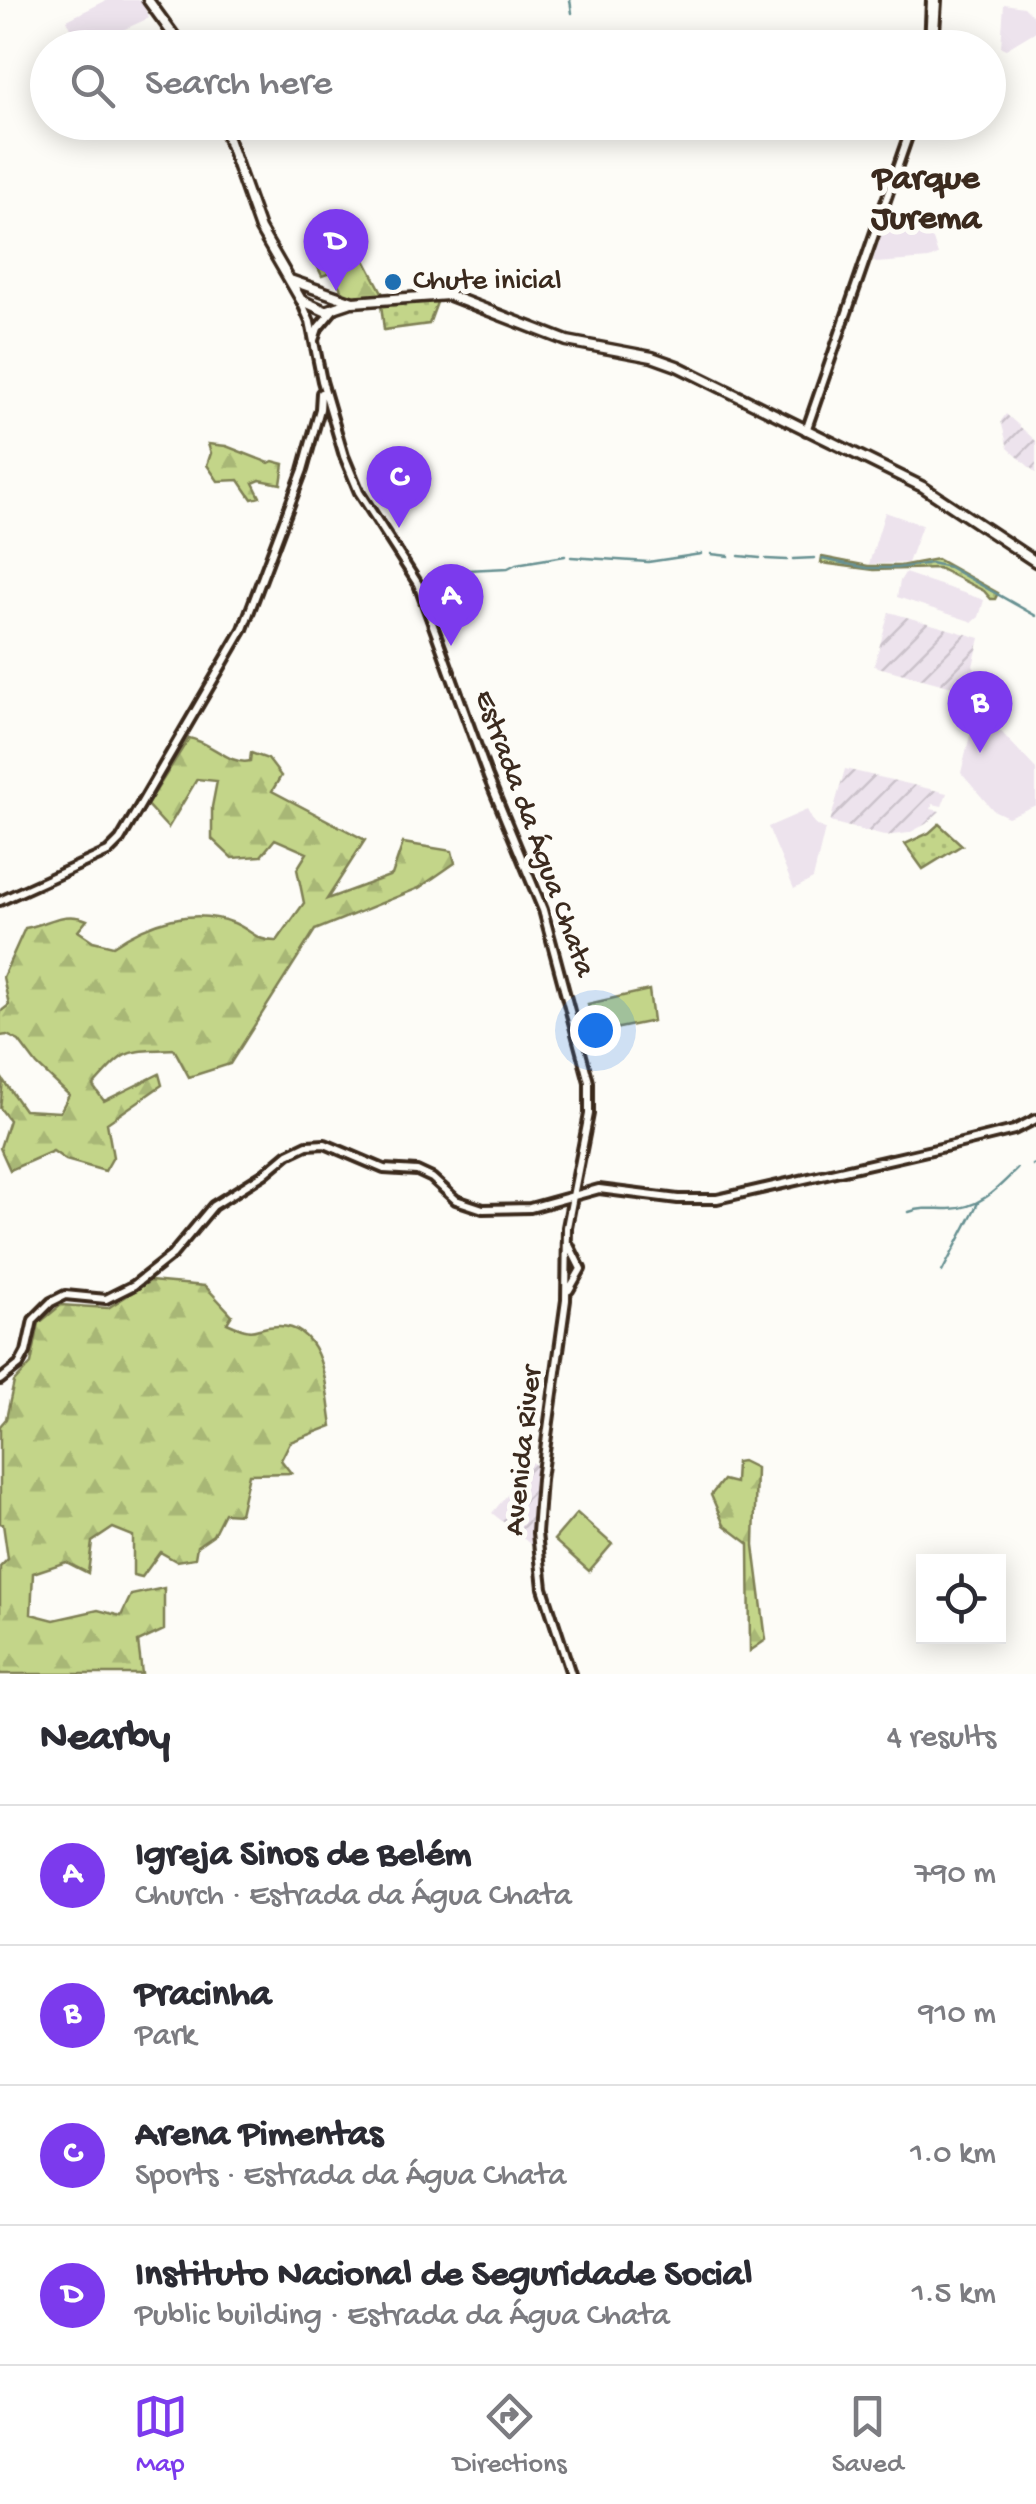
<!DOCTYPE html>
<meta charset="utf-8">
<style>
body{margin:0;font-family:"Gochi Hand",sans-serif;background:#f7f7f7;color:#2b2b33}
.controls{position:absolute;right:30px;bottom:30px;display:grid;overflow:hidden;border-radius:0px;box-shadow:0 5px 25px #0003}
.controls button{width:90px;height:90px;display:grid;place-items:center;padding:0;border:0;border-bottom:2px solid #e1e1e2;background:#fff;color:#2b2b33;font:50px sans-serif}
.you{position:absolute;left:595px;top:1030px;width:35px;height:35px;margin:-25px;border:8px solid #fff;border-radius:50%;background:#1a73e8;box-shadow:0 0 0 15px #1a73e833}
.badge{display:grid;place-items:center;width:65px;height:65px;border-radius:50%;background:#7c3aed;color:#fff;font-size:32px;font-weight:700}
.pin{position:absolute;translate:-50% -82px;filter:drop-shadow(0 2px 5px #0008)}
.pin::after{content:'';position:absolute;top:52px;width:35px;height:30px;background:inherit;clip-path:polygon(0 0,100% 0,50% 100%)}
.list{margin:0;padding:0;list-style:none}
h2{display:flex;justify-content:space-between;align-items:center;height:130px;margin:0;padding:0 40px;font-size:42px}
h2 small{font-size:32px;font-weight:400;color:#7c7c81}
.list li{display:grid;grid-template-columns:65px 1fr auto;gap:30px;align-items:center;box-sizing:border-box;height:140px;padding:0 40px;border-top:2px solid #e1e1e2}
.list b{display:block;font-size:38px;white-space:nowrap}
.list p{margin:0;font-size:32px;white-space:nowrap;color:#7c7c81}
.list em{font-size:32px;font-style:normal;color:#7c7c81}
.icon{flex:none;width:55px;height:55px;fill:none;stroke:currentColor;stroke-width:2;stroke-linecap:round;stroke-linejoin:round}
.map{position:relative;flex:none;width:1036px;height:1674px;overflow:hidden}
.search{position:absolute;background:#fff;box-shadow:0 5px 25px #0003;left:30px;right:30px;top:30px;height:110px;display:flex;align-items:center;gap:25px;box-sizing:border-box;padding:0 35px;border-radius:55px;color:#7c7c81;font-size:38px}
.sheet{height:690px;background:#fff}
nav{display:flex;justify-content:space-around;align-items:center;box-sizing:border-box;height:140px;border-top:2px solid #e1e1e2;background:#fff;font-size:28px;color:#7c7c81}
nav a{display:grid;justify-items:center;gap:5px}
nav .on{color:#7c3aed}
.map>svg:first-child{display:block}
.built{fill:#ede3ed}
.industrial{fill:url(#industrial-furrows)}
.grass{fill:url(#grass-dots);stroke:#7f8054;stroke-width:2.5}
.forest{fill:url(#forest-firs);stroke:#7f8054;stroke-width:2.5}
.pitch{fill:#c3d589;stroke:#7f8054;stroke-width:2.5}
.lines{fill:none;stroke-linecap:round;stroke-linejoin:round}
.stream{stroke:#679192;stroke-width:2.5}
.tertiary-casing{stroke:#3b2a1e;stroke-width:14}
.secondary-casing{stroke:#3b2a1e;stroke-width:15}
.tertiary{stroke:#fdfcf7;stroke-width:6}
.secondary{stroke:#fdfcf7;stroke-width:8}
.poi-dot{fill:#1f6fb2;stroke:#fdfcf7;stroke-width:4}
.labels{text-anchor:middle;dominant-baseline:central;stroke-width:10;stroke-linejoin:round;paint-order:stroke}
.poi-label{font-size:30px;fill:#3b2a1e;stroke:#fdfcf7;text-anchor:start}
.street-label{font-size:30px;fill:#3b2a1e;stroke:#fdfcf7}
.quarter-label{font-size:35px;font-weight:bold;fill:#3b2a1e;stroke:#fdfcf7}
</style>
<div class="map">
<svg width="1036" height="1674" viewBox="0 0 1036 1674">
<defs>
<pattern id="industrial-furrows" width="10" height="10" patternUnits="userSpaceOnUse" patternTransform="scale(2.5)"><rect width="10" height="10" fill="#ede3ed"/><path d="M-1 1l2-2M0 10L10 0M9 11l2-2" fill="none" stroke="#ccc3cb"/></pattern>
<pattern id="grass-dots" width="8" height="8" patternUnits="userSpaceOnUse" patternTransform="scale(2.5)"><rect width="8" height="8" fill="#c3d589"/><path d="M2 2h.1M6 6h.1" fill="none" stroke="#a8b776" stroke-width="1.8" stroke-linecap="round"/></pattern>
<pattern id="forest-firs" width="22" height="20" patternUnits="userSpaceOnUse" patternTransform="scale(2.5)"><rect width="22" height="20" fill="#c3d589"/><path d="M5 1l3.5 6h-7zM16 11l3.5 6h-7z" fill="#a8b776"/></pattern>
</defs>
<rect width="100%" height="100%" fill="#fdfcf7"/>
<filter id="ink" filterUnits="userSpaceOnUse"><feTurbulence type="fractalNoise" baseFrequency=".01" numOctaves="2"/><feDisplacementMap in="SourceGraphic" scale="20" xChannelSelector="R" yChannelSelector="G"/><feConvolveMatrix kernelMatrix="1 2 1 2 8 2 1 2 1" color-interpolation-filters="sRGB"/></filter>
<g filter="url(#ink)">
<path class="built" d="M107 0H141L149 18 101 40 84 44 75 37 67 20Z
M1004 4 1024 7 1036 19V31L1006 49 1001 47Z
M886 221 933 239 938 255 929 259 876 263 873 260Z
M885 512 922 525 908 563 869 564Z
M905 573 984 600 979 617 973 622 897 597 900 581Z
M977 706 1036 769V805L1008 817 993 810 961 773Z
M807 810 815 825 825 829 813 879 794 889 768 827Z"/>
<path class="industrial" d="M1006 414 1036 441V473L1008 448 1001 421Z
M889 612 980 638 973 666 977 672 971 692 874 666Z
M845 769 947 793 942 806 933 804 931 809 940 811 926 824 909 833 884 836 830 822Z
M525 1457 541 1469 535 1548 492 1513 514 1487 515 1469Z"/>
<path class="grass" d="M439 297 429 324 384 330 381 304Z
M822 557 868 566H900L937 559 998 593 995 599H991L984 591 938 568 874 570 821 563Z
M939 824 962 845 923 869 905 844 929 833Z"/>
<path class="forest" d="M355 241 384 296H344L333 272 322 276 314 259Z
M208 444 226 446 269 463 273 461 284 464 281 484 260 480 253 483 260 497 252 499 239 480 218 481 207 465 211 453Z
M189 738C211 742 230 766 250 761L251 753 268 759 281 776 272 791 365 840 327 899 392 875 403 843 452 851 455 863 419 888 315 930 230 1064 189 1077 174 1049C123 1052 128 1047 93 1086L104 1101 159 1074 162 1085 107 1123 113 1157 105 1171 66 1160 53 1151 10 1170 0 1148 9 1120 0 1108 3 1080 24 1110 60 1112 69 1095 37 1065 19 1041 7 1035 0 1036V1012L9 1005 3 977 25 928C48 924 64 910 87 920L78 931 93 941 113 946C148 922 192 907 234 923 251 930 257 942 277 941L304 903 297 869 307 853 275 839 261 856 232 858 212 839V807L217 781 197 779 168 828 147 805Z
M150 1281 205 1286 232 1315 227 1323C260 1338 249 1327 278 1326 326 1325 326 1393 332 1426L290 1442 281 1460 291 1473 249 1474 240 1514 224 1513 213 1535 197 1546 195 1558 176 1561 160 1552 142 1577 133 1575V1536L113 1528 92 1542 88 1573 66 1562 33 1573 31 1614 54 1620 98 1610 121 1616 131 1595 164 1588V1630L138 1642 142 1674H0V1567L8 1559 3 1524 0 1523V1426L6 1419 14 1382 31 1364 39 1323 61 1305 108 1308Z
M742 1461 756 1468 754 1546 766 1640 750 1651 749 1544 724 1525 711 1495 723 1480 735 1483 736 1462Z"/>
<path class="pitch" d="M649 990 653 1021 595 1033 588 1004Z
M577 1513 612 1544 589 1571 554 1540Z"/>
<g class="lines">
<path class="stream" d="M570 0 572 13
M711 554 729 556
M739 556 760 558
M571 557 648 562 701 554
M766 559 787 560
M793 559 815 558
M822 559 867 568H897L931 563 949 567 1036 616
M425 583 446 571 508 568 516 564 565 556
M1033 1165 1036 1164
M909 1212C924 1207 933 1209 949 1209 979 1209 997 1189 1017 1169
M942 1272 978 1203"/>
<defs>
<path id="tertiary" d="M929 48 931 0
M934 48 937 0
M301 301 310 322 322 381 344 456 359 492 418 584 488 777 543 910 589 1082V1114L567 1227 566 1300 541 1479 537 1533 543 1588 571 1674
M314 340 318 328 334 309
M806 431 913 122
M0 901 108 852 120 840 243 629 303 470 320 409 321 393
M569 1245 581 1269 569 1290
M0 1380 19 1365 26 1352 33 1320 51 1302 65 1295 106 1299 134 1285 172 1255 213 1206 264 1174 288 1154 307 1145 325 1144 384 1169 417 1171 432 1178 456 1200 483 1209 530 1208 599 1189 678 1199H717L949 1146 1014 1130 1036 1119"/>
<path id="secondary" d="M148 0 183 48
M222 122 260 229 301 300 325 311 349 303
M290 280 353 302 448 295 567 341 652 357 677 366 923 487 1036 562"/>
</defs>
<use href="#tertiary" class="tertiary-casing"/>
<use href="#secondary" class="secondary-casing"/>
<use href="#tertiary" class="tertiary"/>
<use href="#secondary" class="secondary"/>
</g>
</g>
<circle class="poi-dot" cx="393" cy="282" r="10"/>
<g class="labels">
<g class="poi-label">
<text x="413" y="282">Chute inicial</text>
</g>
<g class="street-label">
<text transform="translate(533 834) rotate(70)">Estrada da Água Chata</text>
<text transform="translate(525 1451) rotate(-84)">Avenida River</text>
</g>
<g class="quarter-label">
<text x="926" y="180">Parque<tspan x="926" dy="40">Jurema</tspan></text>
</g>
</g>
</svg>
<div class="controls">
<button><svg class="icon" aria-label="locate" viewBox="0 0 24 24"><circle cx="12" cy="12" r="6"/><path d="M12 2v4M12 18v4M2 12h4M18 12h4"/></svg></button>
</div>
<div class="you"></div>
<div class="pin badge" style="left:451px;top:646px">A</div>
<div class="pin badge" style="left:980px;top:753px">B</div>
<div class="pin badge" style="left:399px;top:528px">C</div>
<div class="pin badge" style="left:336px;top:291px">D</div>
<div class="search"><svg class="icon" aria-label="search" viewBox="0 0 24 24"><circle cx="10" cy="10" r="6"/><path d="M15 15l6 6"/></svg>Search here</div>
</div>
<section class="sheet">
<h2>Nearby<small>4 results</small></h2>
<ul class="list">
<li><span class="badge">A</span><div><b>Igreja Sinos de Belém</b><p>Church · Estrada da Água Chata</p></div><em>790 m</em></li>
<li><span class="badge">B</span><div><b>Pracinha</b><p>Park</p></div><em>910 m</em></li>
<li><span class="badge">C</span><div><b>Arena Pimentas</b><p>Sports · Estrada da Água Chata</p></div><em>1.0 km</em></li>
<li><span class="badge">D</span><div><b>Instituto Nacional de Seguridade Social</b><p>Public building · Estrada da Água Chata</p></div><em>1.5 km</em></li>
</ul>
</section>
<nav>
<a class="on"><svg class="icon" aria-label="map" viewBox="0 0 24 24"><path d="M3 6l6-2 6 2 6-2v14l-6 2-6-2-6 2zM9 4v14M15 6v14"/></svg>Map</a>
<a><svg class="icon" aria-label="directions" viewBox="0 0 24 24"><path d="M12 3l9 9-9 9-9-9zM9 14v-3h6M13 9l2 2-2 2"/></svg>Directions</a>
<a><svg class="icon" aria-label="saved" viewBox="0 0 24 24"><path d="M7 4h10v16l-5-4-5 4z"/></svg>Saved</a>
</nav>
